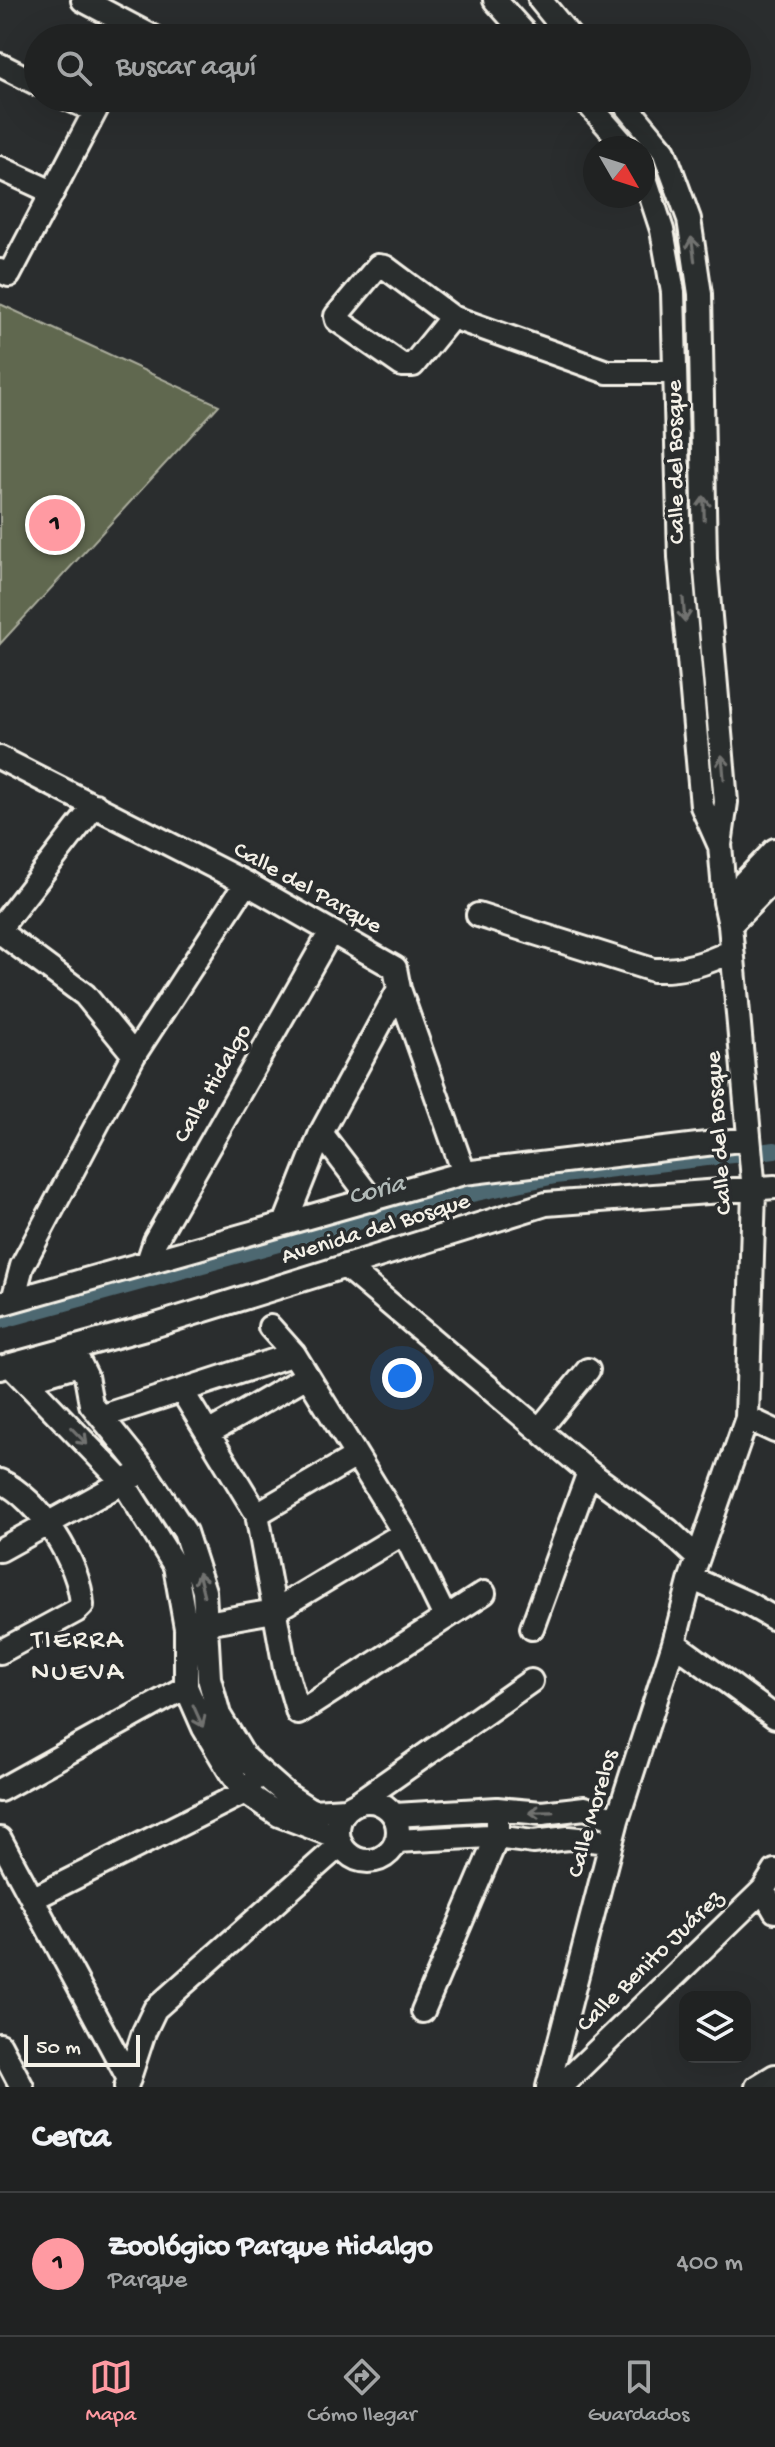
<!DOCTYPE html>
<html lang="es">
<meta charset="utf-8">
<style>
body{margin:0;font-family:"Gochi Hand",sans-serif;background:#2d2f2f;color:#f1f3f6}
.controls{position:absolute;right:24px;bottom:24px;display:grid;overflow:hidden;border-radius:16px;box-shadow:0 8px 32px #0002}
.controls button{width:72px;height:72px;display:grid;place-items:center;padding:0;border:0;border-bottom:2px solid #3d3f40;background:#202222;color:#f1f3f6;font:40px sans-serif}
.compass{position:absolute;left:583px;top:136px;width:72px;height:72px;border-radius:50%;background:#202222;box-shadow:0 8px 32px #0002;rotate:129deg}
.scale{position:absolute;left:24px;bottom:20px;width:116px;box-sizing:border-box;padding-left:8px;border:4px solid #f4f1e8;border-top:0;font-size:22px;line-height:28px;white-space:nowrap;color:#f4f1e8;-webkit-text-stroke:6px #2a2d2e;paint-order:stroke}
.you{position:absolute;left:402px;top:1378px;width:28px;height:28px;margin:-20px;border:6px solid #fff;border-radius:50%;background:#1a73e8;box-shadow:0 0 0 12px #1a73e833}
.badge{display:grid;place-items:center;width:52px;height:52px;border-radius:50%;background:#ff9aa2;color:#111;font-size:26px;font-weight:700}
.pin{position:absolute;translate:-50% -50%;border:4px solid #fff;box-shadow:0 2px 8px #0006}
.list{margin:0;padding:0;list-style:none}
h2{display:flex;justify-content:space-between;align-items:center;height:104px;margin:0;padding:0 32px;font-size:34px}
h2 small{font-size:26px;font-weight:400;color:#a2a4a5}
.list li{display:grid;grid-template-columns:52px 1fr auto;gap:24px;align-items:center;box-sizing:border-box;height:144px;padding:0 32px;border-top:2px solid #3d3f40}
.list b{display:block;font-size:30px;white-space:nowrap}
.list p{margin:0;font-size:26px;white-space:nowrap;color:#a2a4a5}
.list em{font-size:26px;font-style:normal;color:#a2a4a5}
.icon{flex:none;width:44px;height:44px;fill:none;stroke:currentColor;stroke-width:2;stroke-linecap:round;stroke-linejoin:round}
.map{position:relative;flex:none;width:775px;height:2087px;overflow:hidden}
.search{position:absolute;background:#202222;box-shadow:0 8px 32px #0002;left:24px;right:24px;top:24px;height:88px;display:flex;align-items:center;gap:20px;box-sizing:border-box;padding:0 28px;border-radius:44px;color:#a2a4a5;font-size:30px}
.sheet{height:248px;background:#202222}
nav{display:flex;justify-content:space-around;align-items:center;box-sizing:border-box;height:112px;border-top:2px solid #3d3f40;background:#202222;font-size:22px;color:#a2a4a5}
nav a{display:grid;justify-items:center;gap:4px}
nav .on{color:#ff9aa2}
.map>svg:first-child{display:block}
.green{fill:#61684f;stroke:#aaac9c;stroke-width:2}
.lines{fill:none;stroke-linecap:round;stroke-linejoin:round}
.canal{stroke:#4d6871;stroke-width:16}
.minor-casing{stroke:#f4f1e8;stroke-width:28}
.minor{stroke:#2a2d2e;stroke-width:22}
.oneway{stroke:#71726f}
.labels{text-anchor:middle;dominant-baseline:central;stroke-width:7;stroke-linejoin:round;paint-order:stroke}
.street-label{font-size:24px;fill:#f4f1e8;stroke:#2a2d2e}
.water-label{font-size:26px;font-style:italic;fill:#b1bab8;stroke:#2a2d2e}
.quarter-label{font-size:28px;letter-spacing:2px;fill:#f4f1e8;stroke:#2a2d2e}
</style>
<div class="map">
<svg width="775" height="2087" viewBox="0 0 775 2087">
<rect width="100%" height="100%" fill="#2a2d2e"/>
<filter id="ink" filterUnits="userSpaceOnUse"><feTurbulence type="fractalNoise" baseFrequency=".0125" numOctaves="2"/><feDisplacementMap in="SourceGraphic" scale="16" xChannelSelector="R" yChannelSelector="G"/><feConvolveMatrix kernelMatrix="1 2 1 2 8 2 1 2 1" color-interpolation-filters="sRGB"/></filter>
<g filter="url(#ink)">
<path class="green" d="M0 304 219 405 0 644Z"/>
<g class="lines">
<path class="canal" d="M0 1321 416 1206 555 1176 775 1150"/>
<defs>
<path id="minor" d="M83 0 155 38
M495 0 529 38
M540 0 571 38
M0 65 38 84
M67 98 95 111
M583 98 627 148
M0 168 52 192
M643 172 662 230 673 292 680 557 702 806 719 844
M0 271 9 275 102 98
M452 317 385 267 378 266 336 316 337 320 402 365H413L452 317 607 372H675
M0 758 246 883 395 968 399 989 464 1173
M725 902 775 850
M478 915 653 970C683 971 705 964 732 951
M730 925 775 879
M0 928 95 805
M0 932 85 995 134 1055
M321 1133 372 1200
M286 1221 321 1133 399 989
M148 1262 155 1241 330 933
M345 1266 589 1472 668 1530 698 1558
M13 1300 22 1266 134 1055 246 883
M0 1304 464 1173 748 1139
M270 1327 294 1354 404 1533 445 1617
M72 1348 86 1376 91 1404 145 1471 185 1532 204 1591 209 1678 219 1715 245 1758 286 1794 312 1811 346 1809
M10 1365 123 1482 175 1566 186 1628V1687L204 1728 231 1773 245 1792 279 1815 337 1837
M0 1368 153 1326 546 1204 775 1187
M25 1380 79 1364
M182 1391 257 1514 285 1668 298 1713 484 1593
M103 1416 294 1354
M747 1418 775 1431
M539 1430 588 1370
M208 1433 307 1376
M0 1481C39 1498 80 1563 82 1605L76 1611 0 1652
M257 1514 356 1456
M0 1550 136 1475
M691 1578 747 1603 775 1619
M195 1625 274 1611 404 1533
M532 1628 589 1472
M674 1643 775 1717
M0 1790 186 1687
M338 1831a30 30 0 1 1 60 0a30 30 0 1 1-60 0Z
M360 1801 531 1681
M395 1815 497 1809 542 1813 585 1808 617 1820
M0 1839 129 2079
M396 1841 489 1836 533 1842 568 1838 611 1842
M763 1890 775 1911
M32 1899 245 1792 252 1783
M423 2011 497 1837V1809
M0 2045 22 2087
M126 2087 144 2032 155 2009 340 1845
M548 2087 617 1820 674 1643 691 1578 747 1418 754 1191 730 925 725 902 720 845 726 802 705 559 700 294 689 219 664 151 620 98
M560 2087 763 1890 775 1871
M757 2087 775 2076"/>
</defs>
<use href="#minor" class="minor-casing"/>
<use href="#minor" class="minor"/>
</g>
<defs><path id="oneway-shaft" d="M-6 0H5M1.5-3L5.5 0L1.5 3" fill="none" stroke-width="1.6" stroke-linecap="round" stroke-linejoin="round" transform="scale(2)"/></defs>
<g class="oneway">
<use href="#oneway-shaft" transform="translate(693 249) rotate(-98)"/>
<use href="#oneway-shaft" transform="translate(704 508) rotate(-91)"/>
<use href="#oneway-shaft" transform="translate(684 610) rotate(85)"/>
<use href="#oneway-shaft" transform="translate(723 767) rotate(-95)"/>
<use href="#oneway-shaft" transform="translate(79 1436) rotate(46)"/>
<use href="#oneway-shaft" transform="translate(201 1584) rotate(-104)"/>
<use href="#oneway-shaft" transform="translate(198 1716) rotate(66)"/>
<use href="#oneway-shaft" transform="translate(541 1812) rotate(179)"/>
</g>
</g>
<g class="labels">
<g class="street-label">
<text transform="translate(677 462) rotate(-91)">Calle del Bosque</text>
<text transform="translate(307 889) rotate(29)">Calle del Parque</text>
<text transform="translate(214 1084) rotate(-60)">Calle Hidalgo</text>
<text transform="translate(720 1133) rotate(-94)">Calle del Bosque</text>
<text transform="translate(376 1230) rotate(-17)">Avenida del Bosque</text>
<text transform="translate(594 1814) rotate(-74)">Calle Morelos</text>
<text transform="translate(651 1962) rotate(-44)">Calle Benito Juárez</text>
</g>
<g class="water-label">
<text transform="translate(377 1192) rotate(-15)">Coria</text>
</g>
<g class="quarter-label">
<text x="78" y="1641">TIERRA<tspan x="78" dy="32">NUEVA</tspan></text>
</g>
</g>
</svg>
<div class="controls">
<button><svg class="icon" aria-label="layers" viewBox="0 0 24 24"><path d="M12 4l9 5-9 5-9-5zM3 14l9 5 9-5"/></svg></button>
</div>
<svg class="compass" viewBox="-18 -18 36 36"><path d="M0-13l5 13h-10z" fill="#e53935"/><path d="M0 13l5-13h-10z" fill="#a2a4a5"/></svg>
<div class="scale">50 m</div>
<div class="you"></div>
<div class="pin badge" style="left:55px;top:525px">1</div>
<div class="search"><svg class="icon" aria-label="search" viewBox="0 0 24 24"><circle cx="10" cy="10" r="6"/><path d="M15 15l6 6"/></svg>Buscar aquí</div>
</div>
<section class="sheet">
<h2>Cerca<small></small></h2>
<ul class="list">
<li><span class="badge">1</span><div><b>Zoológico Parque Hidalgo</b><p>Parque</p></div><em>400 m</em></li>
</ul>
</section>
<nav>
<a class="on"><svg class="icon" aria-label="map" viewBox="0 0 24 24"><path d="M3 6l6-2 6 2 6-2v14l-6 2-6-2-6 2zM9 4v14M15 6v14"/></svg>Mapa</a>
<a><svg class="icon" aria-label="directions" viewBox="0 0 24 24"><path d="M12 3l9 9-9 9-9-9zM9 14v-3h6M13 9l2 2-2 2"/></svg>Cómo llegar</a>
<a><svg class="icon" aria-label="saved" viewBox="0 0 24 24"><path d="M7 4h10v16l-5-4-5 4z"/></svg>Guardados</a>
</nav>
